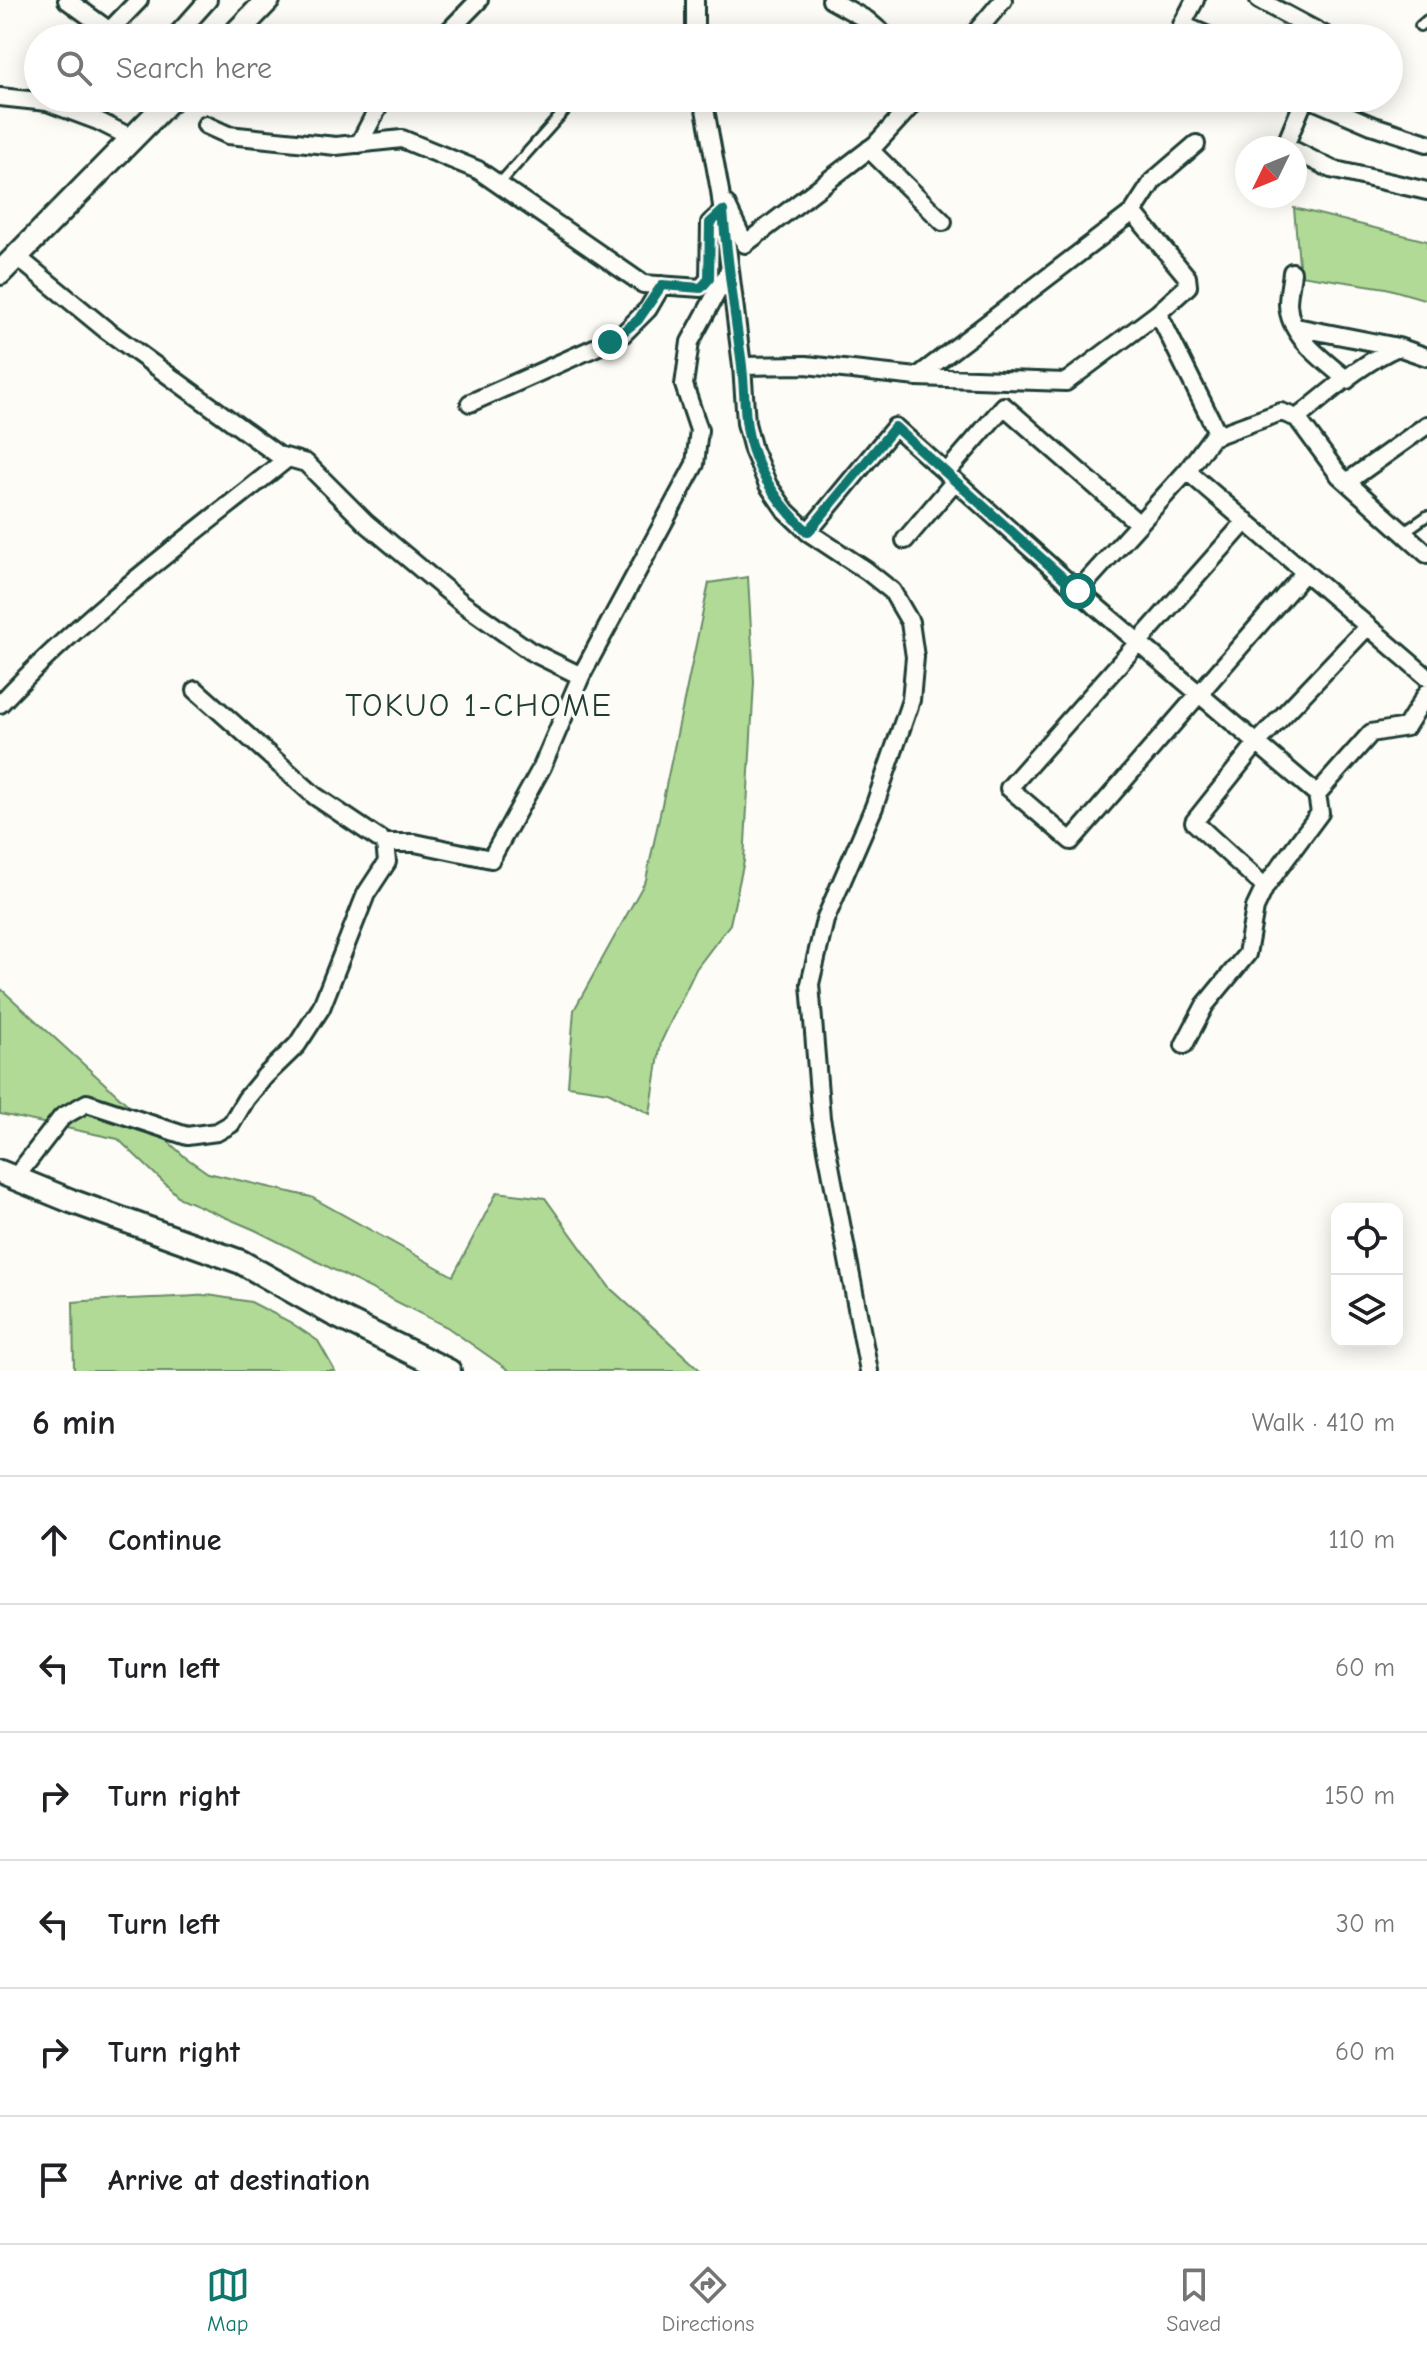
<!DOCTYPE html>
<meta charset="utf-8">
<style>
body{margin:0;font-family:"Comic Neue",sans-serif;background:#f2f2f2;color:#202124}
.controls{position:absolute;right:24px;bottom:24px;display:grid;overflow:hidden;border-radius:16px;box-shadow:0 4px 20px #0003}
.controls button{width:72px;height:72px;display:grid;place-items:center;padding:0;border:0;border-bottom:2px solid #e0e0e0;background:#fff;color:#202124;font:40px sans-serif}
.compass{position:absolute;left:1235px;top:136px;width:72px;height:72px;border-radius:50%;background:#fff;box-shadow:0 4px 20px #0003;rotate:227deg}
.stop{position:absolute;width:24px;height:24px;margin:-18px;border:6px solid #0f766e;border-radius:50%;background:#fff}
.stop.end{background:#0f766e;border-color:#fff;box-shadow:0 2px 8px #0008}
.list{margin:0;padding:0;list-style:none}
h2{display:flex;justify-content:space-between;align-items:center;height:104px;margin:0;padding:0 32px;font-size:34px}
h2 small{font-size:26px;font-weight:400;color:#757577}
.list li{display:grid;grid-template-columns:52px 1fr auto;gap:24px;align-items:center;box-sizing:border-box;height:128px;padding:0 32px;border-top:2px solid #e0e0e0}
.list b{display:block;font-size:30px;white-space:nowrap}
.list em{font-size:26px;font-style:normal;color:#757577}
.icon{flex:none;width:44px;height:44px;fill:none;stroke:currentColor;stroke-width:2;stroke-linecap:round;stroke-linejoin:round}
.map{position:relative;flex:none;width:1427px;height:1371px;overflow:hidden}
.search{position:absolute;background:#fff;box-shadow:0 4px 20px #0003;left:24px;right:24px;top:24px;height:88px;display:flex;align-items:center;gap:20px;box-sizing:border-box;padding:0 28px;border-radius:44px;color:#757577;font-size:30px}
.sheet{height:872px;background:#fff}
nav{display:flex;justify-content:space-around;align-items:center;box-sizing:border-box;height:112px;border-top:2px solid #e0e0e0;background:#fff;font-size:22px;color:#757577}
nav a{display:grid;justify-items:center;gap:4px}
nav .on{color:#0f766e}
.map>svg:first-child{display:block}
.green{fill:#b1da97;stroke:#688c66;stroke-width:2}
.lines{fill:none;stroke-linecap:round;stroke-linejoin:round}
.lane-casing{stroke:#1f3d34;stroke-width:14}
.street-casing{stroke:#1f3d34;stroke-width:22}
.secondary-casing{stroke:#1f3d34;stroke-width:28}
.lane{stroke:#fdfcf7;stroke-width:8}
.street{stroke:#fdfcf7;stroke-width:16}
.secondary{stroke:#fdfcf7;stroke-width:22}
.route{stroke:#0f766e;stroke-width:10}
.labels{text-anchor:middle;dominant-baseline:central;stroke-width:6;stroke-linejoin:round;paint-order:stroke}
.neighbourhood-label{font-size:32px;letter-spacing:2px;fill:#1f3d34;stroke:#fdfcf7}
</style>
<div class="map">
<svg width="1427" height="1371" viewBox="0 0 1427 1371">
<rect width="100%" height="100%" fill="#fdfcf7"/>
<filter id="ink" filterUnits="userSpaceOnUse"><feTurbulence type="fractalNoise" baseFrequency=".0125" numOctaves="2"/><feDisplacementMap in="SourceGraphic" scale="16" xChannelSelector="R" yChannelSelector="G"/><feConvolveMatrix kernelMatrix="1 2 1 2 8 2 1 2 1" color-interpolation-filters="sRGB"/></filter>
<g filter="url(#ink)">
<path class="green" d="M1294 208 1427 241V300L1386 288 1300 275Z
M748 577 754 682 744 861 730 924 696 969 661 1042 650 1114 608 1092 568 1086 574 1010 646 880 709 583Z
M0 988 185 1157 208 1173 311 1197 453 1276 497 1192 545 1198 610 1288 701 1371H510L447 1327 255 1230 180 1198 118 1139 0 1114Z
M208 1295 251 1302 290 1322 318 1341 335 1371H74L73 1302C118 1298 163 1299 208 1295Z"/>
<g class="lines">
<defs>
<path id="lane" d="M1420 26 1427 20
M499 184 576 98
M1404 532 1427 516"/>
<path id="street" d="M67 0 107 29 113 27 139 0
M831 0 867 20 888 38
M1195 0 1182 25 1213 38
M1259 0 1330 38
M174 38 208 0
M442 38 479 0
M695 38V0
M971 38 1003 0
M0 97 47 102 98 121 132 138
M703 98 720 191 742 366 746 423 753 450 768 485 786 511 808 532 867 571 892 591 910 622 915 657 911 700 874 807 825 920 810 984 821 1118 869 1371
M1308 98 1371 125 1427 143
M206 125 228 135 336 146 402 139 478 170 643 284 701 288 709 279 710 223 723 211
M359 144 380 104 386 98
M1289 148 1285 146 1305 98
M869 149 943 222
M1295 151 1331 169 1427 191
M726 204 745 244 876 144 918 98
M16 256 105 329 278 455 306 463 366 523 462 603 530 651 581 676
M1292 272C1291 282 1288 294 1288 304 1289 337 1324 360 1347 380
M1158 313 1218 434
M1296 327 1398 347
M742 366 806 365 917 377 1066 382 1158 313 1188 286 1187 277 1133 212
M917 377 1133 212 1153 181 1196 144
M470 403 621 336 648 309 662 285
M1297 418C1329 393 1361 363 1398 347L1427 357
M1187 471 1427 677
M946 473 1004 406 1139 524
M1347 482 1427 425
M1246 521 1009 788 1071 841 1305 572
M808 532 895 427 1078 591 1317 794 1320 813 1265 887 1255 908 1247 954 1205 1005 1184 1045
M905 540 955 481
M1078 591 1187 471 1212 437 1281 412 1297 418 1339 475 1427 554
M196 690 315 796 385 843H415L491 859 542 767 581 676 695 464 699 430 684 385 690 342 728 272
M0 704C86 612 190 537 288 458
M1317 794 1371 733 1406 727 1427 693
M1265 887 1194 822 1257 743 1368 626
M15 1178 62 1117 87 1103 187 1136 217 1132 231 1124 246 1099 265 1076 297 1045 321 1008 366 894 387 862 385 843"/>
<path id="secondary" d="M231 38 268 0
M0 273 172 98
M0 1172 71 1201 241 1262 333 1314 449 1371"/>
</defs>
<use href="#lane" class="lane-casing"/>
<use href="#street" class="street-casing"/>
<use href="#secondary" class="secondary-casing"/>
<use href="#lane" class="lane"/>
<use href="#street" class="street"/>
<use href="#secondary" class="secondary"/>
</g>
</g>
<g class="lines" filter="url(#ink)">
<path class="route" d="M610 342 638 320 662 285 701 288 709 279 710 223 723 211C727 260 734 309 741 358 744 379 744 400 746 420 751 465 776 502 808 532L895 427 1078 591"/>
</g>
<g class="labels">
<g class="neighbourhood-label">
<text x="479" y="705">TOKUO 1-CHOME</text>
</g>
</g>
</svg>
<div class="controls">
<button><svg class="icon" aria-label="locate" viewBox="0 0 24 24"><circle cx="12" cy="12" r="6"/><path d="M12 2v4M12 18v4M2 12h4M18 12h4"/></svg></button>
<button><svg class="icon" aria-label="layers" viewBox="0 0 24 24"><path d="M12 4l9 5-9 5-9-5zM3 14l9 5 9-5"/></svg></button>
</div>
<svg class="compass" viewBox="-18 -18 36 36"><path d="M0-13l5 13h-10z" fill="#e53935"/><path d="M0 13l5-13h-10z" fill="#757577"/></svg>
<div class="stop" style="left:1078px;top:591px"></div>
<div class="stop end" style="left:610px;top:342px"></div>
<div class="search"><svg class="icon" aria-label="search" viewBox="0 0 24 24"><circle cx="10" cy="10" r="6"/><path d="M15 15l6 6"/></svg>Search here</div>
</div>
<section class="sheet">
<h2>6 min<small>Walk · 410 m</small></h2>
<ul class="list">
<li><svg class="icon" aria-label="ahead" viewBox="0 0 24 24"><path d="M12 20V5M6 11l6-6 6 6"/></svg><div><b>Continue</b></div><em>110 m</em></li>
<li><svg class="icon" aria-label="left" viewBox="0 0 24 24"><path d="M17 20v-9H6M10 6l-5 5 5 5"/></svg><div><b>Turn left</b></div><em>60 m</em></li>
<li><svg class="icon" aria-label="right" viewBox="0 0 24 24"><path d="M7 20v-9h11M14 6l5 5-5 5"/></svg><div><b>Turn right</b></div><em>150 m</em></li>
<li><svg class="icon" aria-label="left" viewBox="0 0 24 24"><path d="M17 20v-9H6M10 6l-5 5 5 5"/></svg><div><b>Turn left</b></div><em>30 m</em></li>
<li><svg class="icon" aria-label="right" viewBox="0 0 24 24"><path d="M7 20v-9h11M14 6l5 5-5 5"/></svg><div><b>Turn right</b></div><em>60 m</em></li>
<li><svg class="icon" aria-label="arrive" viewBox="0 0 24 24"><path d="M6 21V4h12l-3 4 3 4H6"/></svg><div><b>Arrive at destination</b></div></li>
</ul>
</section>
<nav>
<a class="on"><svg class="icon" aria-label="map" viewBox="0 0 24 24"><path d="M3 6l6-2 6 2 6-2v14l-6 2-6-2-6 2zM9 4v14M15 6v14"/></svg>Map</a>
<a><svg class="icon" aria-label="directions" viewBox="0 0 24 24"><path d="M12 3l9 9-9 9-9-9zM9 14v-3h6M13 9l2 2-2 2"/></svg>Directions</a>
<a><svg class="icon" aria-label="saved" viewBox="0 0 24 24"><path d="M7 4h10v16l-5-4-5 4z"/></svg>Saved</a>
</nav>
